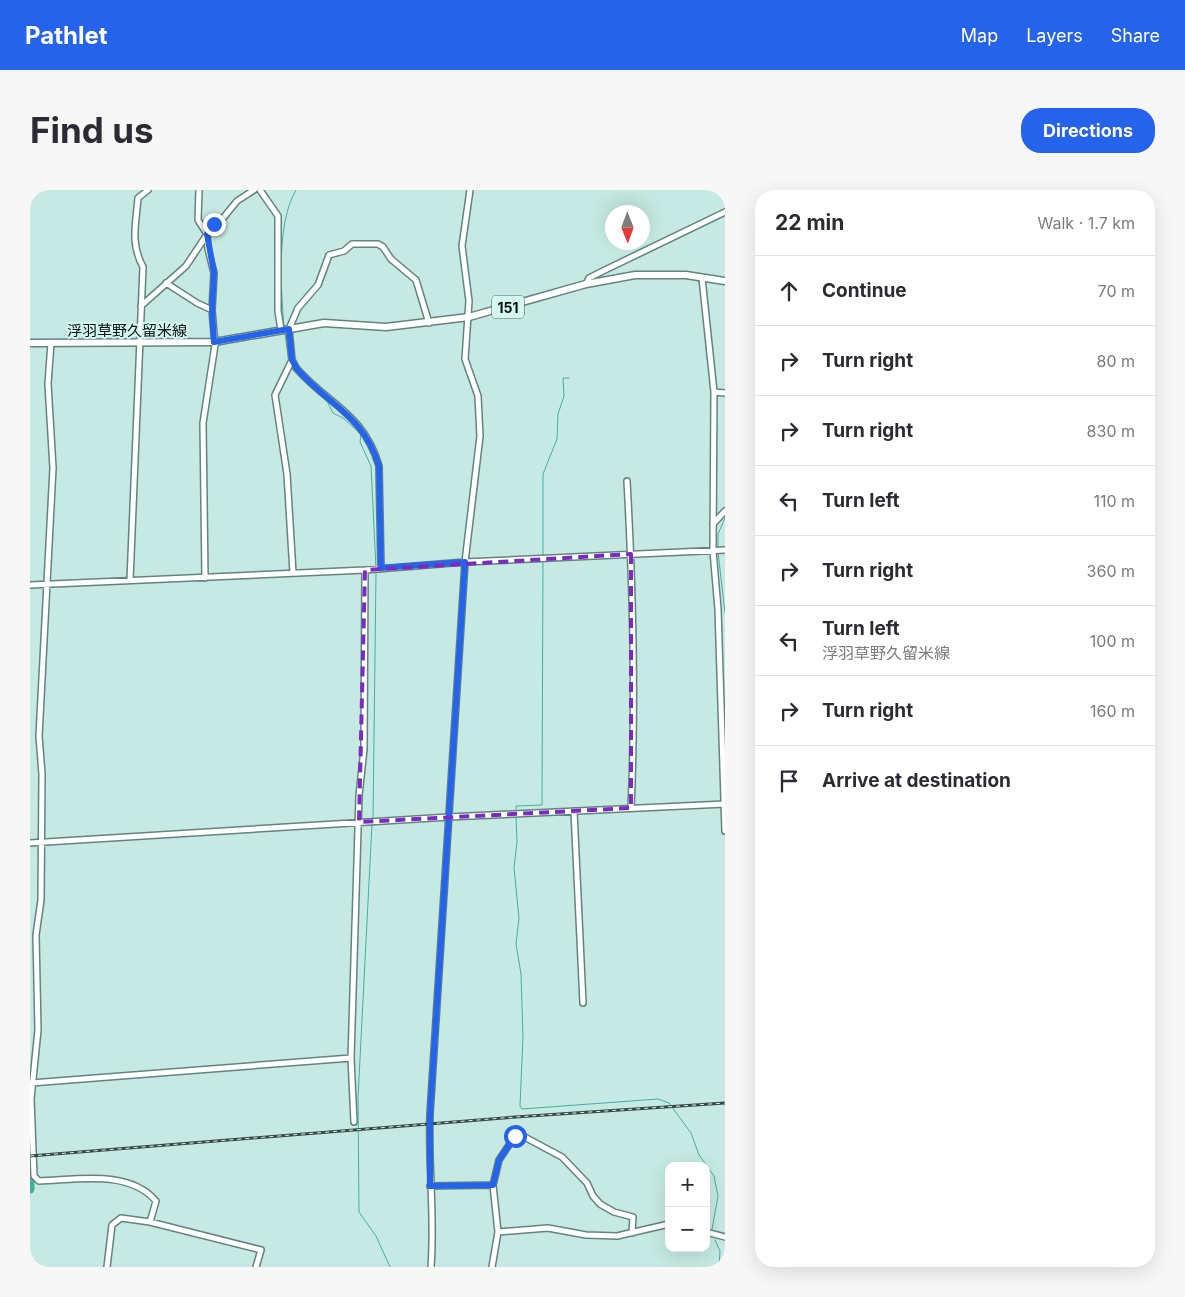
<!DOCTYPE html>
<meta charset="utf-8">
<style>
body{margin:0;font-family:Inter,"Noto Sans JP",sans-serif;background:#f7f7f7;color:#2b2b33}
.controls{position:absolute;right:15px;bottom:15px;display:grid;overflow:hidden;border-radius:10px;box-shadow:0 5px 20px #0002}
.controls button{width:45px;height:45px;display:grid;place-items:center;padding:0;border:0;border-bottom:1px solid #e1e1e2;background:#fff;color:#2b2b33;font:25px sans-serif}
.compass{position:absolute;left:575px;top:15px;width:45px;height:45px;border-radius:50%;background:#fff;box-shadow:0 5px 20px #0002;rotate:179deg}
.stop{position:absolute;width:15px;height:15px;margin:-11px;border:4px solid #2563eb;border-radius:50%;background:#fff}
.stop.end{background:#2563eb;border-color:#fff;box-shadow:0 1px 5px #0008}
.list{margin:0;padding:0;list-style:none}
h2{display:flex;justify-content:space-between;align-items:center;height:65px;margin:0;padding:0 20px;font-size:21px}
h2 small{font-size:16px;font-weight:400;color:#7c7c81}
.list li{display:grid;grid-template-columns:32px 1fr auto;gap:15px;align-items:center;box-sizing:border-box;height:70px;padding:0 20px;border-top:1px solid #e1e1e2}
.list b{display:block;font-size:19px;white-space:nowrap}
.list p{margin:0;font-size:16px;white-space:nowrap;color:#7c7c81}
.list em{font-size:16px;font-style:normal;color:#7c7c81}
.icon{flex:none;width:28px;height:28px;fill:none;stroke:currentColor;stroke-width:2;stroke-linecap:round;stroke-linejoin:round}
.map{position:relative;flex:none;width:695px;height:1077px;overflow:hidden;border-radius:20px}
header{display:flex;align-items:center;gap:30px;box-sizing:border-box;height:70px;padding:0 25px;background:#2563eb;color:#fff}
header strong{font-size:24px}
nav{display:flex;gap:28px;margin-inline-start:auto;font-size:18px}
.intro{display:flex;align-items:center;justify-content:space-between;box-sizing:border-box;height:120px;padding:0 30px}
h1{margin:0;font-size:35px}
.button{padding:12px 22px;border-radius:20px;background:#2563eb;color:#fff;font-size:18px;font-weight:700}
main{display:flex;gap:30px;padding:0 30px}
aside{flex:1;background:#fff;border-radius:20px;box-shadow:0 5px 20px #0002}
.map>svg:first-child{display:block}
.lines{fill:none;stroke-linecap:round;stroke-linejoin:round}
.stream{stroke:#45ad9e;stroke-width:1}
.river{stroke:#45ad9e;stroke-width:9}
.minor-casing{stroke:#63847e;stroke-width:8}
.major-casing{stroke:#63847e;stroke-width:9}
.minor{stroke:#fff;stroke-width:5}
.major{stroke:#fff;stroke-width:6}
.rail-casing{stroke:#364946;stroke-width:3}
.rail{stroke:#d3f7f1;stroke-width:1;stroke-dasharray:4;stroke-linecap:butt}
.route{stroke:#2563eb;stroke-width:6}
.marked{fill:none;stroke:#7b2cbf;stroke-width:4;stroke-dasharray:10 6;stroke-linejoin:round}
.labels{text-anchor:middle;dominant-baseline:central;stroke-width:4;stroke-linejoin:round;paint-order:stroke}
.shield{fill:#d3f7f1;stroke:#445754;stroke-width:1}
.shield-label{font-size:14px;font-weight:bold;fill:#061311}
.street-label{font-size:15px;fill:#061311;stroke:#d3f7f1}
</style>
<header>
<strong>Pathlet</strong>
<nav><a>Map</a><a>Layers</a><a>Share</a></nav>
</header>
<div class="intro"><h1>Find us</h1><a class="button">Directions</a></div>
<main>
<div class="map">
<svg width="695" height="1077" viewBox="0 0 695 1077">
<rect width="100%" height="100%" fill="#c6eae3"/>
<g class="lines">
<path class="stream" d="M254 137C251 99 246 33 266 0
M255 144 259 172
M261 178 297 211 303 223 313 228 331 244 330 252 341 276 346 378
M688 358V344L695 328
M688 362 695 423
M513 365V284L527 249 528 224 534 206 533 188H539
M486 619V616L512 615 513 369
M486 627 487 652 484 678 489 728 486 754 491 784 493 847 490 916 492 919 628 909 639 913 661 943 669 965 684 986 688 1006 682 1039
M343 630 346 382
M342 634 328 908 329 1022 346 1046 360 1077
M0 967 1 985
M685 1050 690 1061 689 1077"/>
<path class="river" d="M0 985V999"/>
<defs>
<path id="minor" d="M169 0 168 30 177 44 178 59 184 83 182 120 185 155 173 233 175 388
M230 0 248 26V121L251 140
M672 88 684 202 683 361 688 419 695 641
M136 93 167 113 182 120
M556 94 559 88 575 80 695 22
M111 116 156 76 184 34 194 27 207 11 224 0
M21 153 18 194 23 278 9 546 12 584 11 710 6 745 8 840 1 909 4 986 9 991C46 990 99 979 126 1011L120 1032
M262 170 245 205 257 284 263 383
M684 202 695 203
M597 291C603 400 606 509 601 618
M683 334 695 321
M351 379 349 276C334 224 299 215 267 179L262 170 259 139 268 118 288 95 299 65 314 61 322 54H348L353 57 361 69 386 90 399 133
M100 390 113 77C100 53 106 34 108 8L118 0
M0 395 335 380 435 372 695 360
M544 621 553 813
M0 653 419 627 695 614
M1 893 321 868
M324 932 321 868 329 606 334 559 335 380
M463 995 469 970 485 946 489 944 532 967 557 993 563 1006 570 1014 584 1022 603 1027 602 1043
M400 996 463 995 468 1042 462 1077
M468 1042 518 1038 556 1045 587 1046 639 1034
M676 1042 695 1047
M77 1077 82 1035 91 1028 120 1032 231 1060 226 1077
M401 1077C405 1026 398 975 400 924L435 372 450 246 448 206 435 169 439 111 432 56 440 0"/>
<path id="major" d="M0 153 184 152 294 133 356 137 439 127 556 94 605 85H656L695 91"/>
</defs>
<use href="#minor" class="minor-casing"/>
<use href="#major" class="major-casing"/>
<use href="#minor" class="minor"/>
<use href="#major" class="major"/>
<defs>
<path id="rail" d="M0 966 485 927 695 913"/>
</defs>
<use href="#rail" class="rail-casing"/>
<use href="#rail" class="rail"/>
</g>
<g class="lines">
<path class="route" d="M184 34 177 44 184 83 182 120 184 152 259 139 262 170 267 179C299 216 333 224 349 276L351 378 435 372 400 924V996L463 995 469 970 485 946"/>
</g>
<path class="marked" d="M601 364V618L329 632 335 380Z"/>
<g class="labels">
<rect class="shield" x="462" y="105.5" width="32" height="23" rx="4"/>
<g class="shield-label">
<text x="478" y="117">151</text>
</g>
<g class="street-label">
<text x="97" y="140">浮羽草野久留米線</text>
</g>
</g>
</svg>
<div class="controls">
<button>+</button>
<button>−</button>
</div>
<svg class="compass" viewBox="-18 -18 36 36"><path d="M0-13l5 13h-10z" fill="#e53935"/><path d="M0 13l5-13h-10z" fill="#7c7c81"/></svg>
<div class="stop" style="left:485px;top:946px"></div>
<div class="stop end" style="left:184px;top:34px"></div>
</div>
<aside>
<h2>22 min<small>Walk · 1.7 km</small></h2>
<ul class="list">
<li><svg class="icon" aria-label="ahead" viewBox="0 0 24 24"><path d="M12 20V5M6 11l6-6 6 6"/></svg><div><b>Continue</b></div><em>70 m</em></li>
<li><svg class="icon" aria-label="right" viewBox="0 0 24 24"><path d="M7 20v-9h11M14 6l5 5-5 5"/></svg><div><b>Turn right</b></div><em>80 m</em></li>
<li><svg class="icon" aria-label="right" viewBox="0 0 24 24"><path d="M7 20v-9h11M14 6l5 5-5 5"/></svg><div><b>Turn right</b></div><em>830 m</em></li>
<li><svg class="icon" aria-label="left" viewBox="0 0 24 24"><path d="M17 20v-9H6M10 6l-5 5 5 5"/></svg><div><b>Turn left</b></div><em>110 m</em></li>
<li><svg class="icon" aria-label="right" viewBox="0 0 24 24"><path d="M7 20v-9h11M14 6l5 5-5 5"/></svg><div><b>Turn right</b></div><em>360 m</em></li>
<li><svg class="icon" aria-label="left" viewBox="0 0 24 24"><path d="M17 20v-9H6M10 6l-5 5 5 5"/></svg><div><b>Turn left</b><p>浮羽草野久留米線</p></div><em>100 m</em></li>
<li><svg class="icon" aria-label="right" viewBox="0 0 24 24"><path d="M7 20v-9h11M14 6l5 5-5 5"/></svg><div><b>Turn right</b></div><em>160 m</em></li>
<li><svg class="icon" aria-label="arrive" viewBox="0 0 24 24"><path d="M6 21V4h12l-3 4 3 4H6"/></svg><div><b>Arrive at destination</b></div></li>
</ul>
</aside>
</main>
